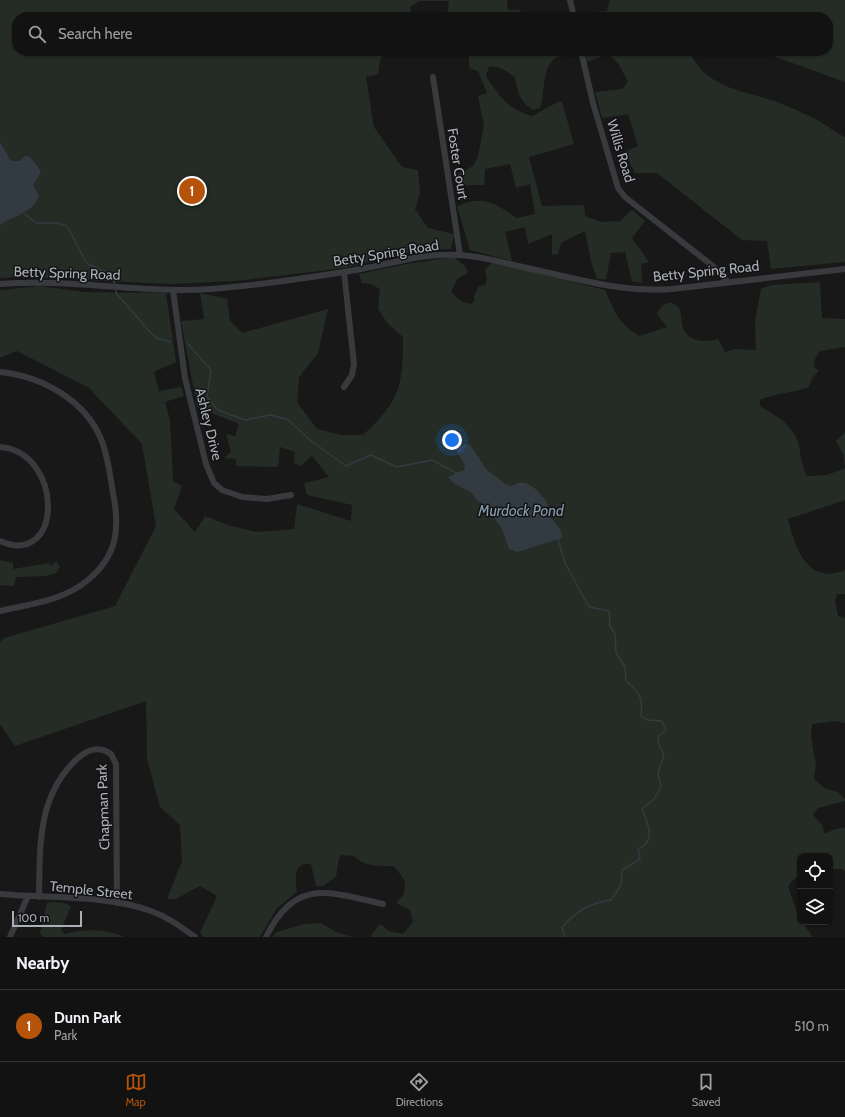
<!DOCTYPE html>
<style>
body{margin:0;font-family:Cabin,sans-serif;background:#1f2021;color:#f1f3f6}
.controls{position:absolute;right:12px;bottom:12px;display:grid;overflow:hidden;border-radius:8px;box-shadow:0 1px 3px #0004}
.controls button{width:36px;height:36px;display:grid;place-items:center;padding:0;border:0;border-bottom:1px solid #313233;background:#121213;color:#f1f3f6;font:20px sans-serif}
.scale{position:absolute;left:12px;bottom:10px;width:70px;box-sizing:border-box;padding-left:4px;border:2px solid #abafb8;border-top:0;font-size:11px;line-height:14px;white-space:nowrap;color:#abafb8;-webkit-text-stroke:3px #131314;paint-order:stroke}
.you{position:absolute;left:452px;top:440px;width:14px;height:14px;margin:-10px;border:3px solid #fff;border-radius:50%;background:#1a73e8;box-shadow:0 0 0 6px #1a73e833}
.badge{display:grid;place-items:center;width:26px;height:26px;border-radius:50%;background:#b45309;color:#fff;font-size:13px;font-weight:700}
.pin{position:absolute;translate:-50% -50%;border:2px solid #fff;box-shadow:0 1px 4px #0006}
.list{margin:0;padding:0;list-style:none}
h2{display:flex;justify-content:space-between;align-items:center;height:52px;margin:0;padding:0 16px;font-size:17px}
h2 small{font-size:13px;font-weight:400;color:#9c9ea0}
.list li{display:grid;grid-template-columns:26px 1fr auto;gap:12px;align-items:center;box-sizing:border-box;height:72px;padding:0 16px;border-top:1px solid #313233}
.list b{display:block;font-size:15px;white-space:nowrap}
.list p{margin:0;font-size:13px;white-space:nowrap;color:#9c9ea0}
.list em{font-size:13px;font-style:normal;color:#9c9ea0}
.icon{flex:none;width:22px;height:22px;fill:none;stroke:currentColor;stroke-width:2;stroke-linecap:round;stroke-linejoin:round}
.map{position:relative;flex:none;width:845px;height:937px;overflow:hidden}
.search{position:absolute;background:#121213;box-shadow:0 1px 3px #0004;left:12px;right:12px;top:12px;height:44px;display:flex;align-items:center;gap:10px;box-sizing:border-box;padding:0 14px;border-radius:16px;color:#9c9ea0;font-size:15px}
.sheet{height:124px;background:#121213}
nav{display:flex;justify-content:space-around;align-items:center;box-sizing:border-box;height:56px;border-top:1px solid #313233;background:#121213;font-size:11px;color:#9c9ea0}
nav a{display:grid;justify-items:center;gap:2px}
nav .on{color:#b45309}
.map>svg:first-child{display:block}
.green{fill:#242c25}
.water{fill:#323b41}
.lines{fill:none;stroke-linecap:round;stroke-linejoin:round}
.stream{stroke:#323b41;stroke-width:1.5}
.minor{stroke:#393a3e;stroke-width:6}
.labels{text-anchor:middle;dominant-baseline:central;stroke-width:3;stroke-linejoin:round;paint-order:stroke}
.street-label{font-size:14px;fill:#abafb8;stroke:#131314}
.water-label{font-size:15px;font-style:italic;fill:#869daf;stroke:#131314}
</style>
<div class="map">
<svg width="845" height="937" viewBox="0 0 845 937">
<rect width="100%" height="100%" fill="#181819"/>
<path class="green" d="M0 0H507L508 10H520L522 17H447L449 1H420L411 6 410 17H17V51H385L380 60 378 74 366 77 374 127 402 167 418 170 420 193 415 209 428 228 454 234 451 249H426L344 268 235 281 171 284 19 277 0 278Z
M610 0H845V82L765 53 754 51H828V17H578L577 14 607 11Z
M454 51H517V53L526 51H574C569 56 559 55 554 59 542 68 545 94 540 108L533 110C519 101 518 92 515 77 508 72 498 65 489 67L486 76C499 96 508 109 532 116L558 102H562L574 144 529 157 542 206 584 205 585 216 601 222 620 221 632 210 645 221 632 238 649 262 641 264 642 283 632 281 625 252 611 253 606 279H597L591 261 585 231 561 243 558 254 552 255V234L528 244 525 227 505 232 512 261 470 250 457 206C484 194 496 204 517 218L535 214 530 184 516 188 510 164 485 169 484 185H460L456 175 473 166 478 157 484 125 478 96 487 93 478 71 469 68V55Z
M585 51H694L692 57C712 92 752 91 785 105 796 110 808 115 819 121 828 126 836 133 845 137V262L771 269 767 241 742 240 657 173H635L624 152 638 146 628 114 602 118 595 92 622 89 628 82 618 63 610 56H603L587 62Z
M454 257 465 266 468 273 457 279 451 292 462 302 471 304 474 302V296L478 287 485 285 487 281 485 269 493 262 605 290C616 313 616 321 639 336L667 327 657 314C660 305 670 298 678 307 682 312 681 322 683 328 689 343 706 342 718 339L725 352 735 349 756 350 755 321 761 289 771 285 820 282 822 318 845 319V347L820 351 815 359 814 367 819 371 812 378 809 387C793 393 775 393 760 400V406C776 416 794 425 799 445 801 457 801 465 807 476L827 475 845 468V500L788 519C795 547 807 586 845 570V594H837L835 601 838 616 845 618V723L836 721 812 724 811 737 816 764 814 779 824 788 838 792 845 799V801L818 808 813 815 823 826 824 834 835 829 845 828V871L841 869H830V856H800V873L788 886 800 922H802L813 937H370L380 924 389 931 403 934 413 922 410 910 396 903 404 894 405 881 394 866C379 866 364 867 354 856L342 855 339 858 336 877 323 886H316L311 864C293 862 295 879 297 892L277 908 260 937H203L200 933 217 896 200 886 176 899H167L182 861 180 825 160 807 147 759 146 701 15 746 0 724V642L4 638 115 606 156 526 142 444 89 388 17 351 0 358V290L40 286 84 292 166 293 176 362 154 372 159 391 181 387 184 396 165 402 170 420 173 481 182 486 174 509 195 532 205 516 228 525 256 532 294 529 297 504 351 521 352 505 307 495 304 483 329 477 312 456 300 466 294 463 295 452 280 447 278 467 236 466V459L224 458 231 452 226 434 235 436 239 424 197 407 181 321 204 319 200 293 227 299 230 321 242 333 328 309 318 353 299 377 297 402 317 429 341 435H363C400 401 403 386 403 337L388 324 378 309 380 289 371 284 362 283 359 274 406 264Z
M845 432V467L843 454 836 441Z
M0 560 13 563V569L49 563 51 566 56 561 60 567 56 573 47 576 16 577 14 586 0 585Z
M53 902 64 903 71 906 61 930 64 934C85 929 104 928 124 937H43L40 933 47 903Z
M321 923 336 932 353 937H273L275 933 303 924Z"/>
<path class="water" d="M0 142 11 161H19L25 156H29L38 167 41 173 33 185 39 196C32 214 14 215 0 225Z
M467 444 470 445 487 470 507 485 512 486C527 475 540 493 548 504L547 513 561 530 562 538 517 552 509 549 502 529 488 509 476 499 471 492 455 484 448 477 464 470 465 466 455 448Z"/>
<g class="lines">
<path class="stream" d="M25 214 36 223H57L67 226 86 262 90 265 105 272 115 283
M116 289V293L151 333 157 338 170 342
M187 343 211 370 207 397 218 410 245 420 270 415 287 419 310 440 346 466 371 455 397 467 432 460 458 474
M558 539 565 563 589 607 609 611 610 626 615 634 616 653 625 667 626 681C640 693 643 697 641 716L647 720 662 721 666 730 658 737 659 745 664 755 658 773 661 787 655 798 642 809C648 824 657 841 638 849L640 859 622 870 621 885 611 900C589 903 577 911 562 927L565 937"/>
<path class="minor" d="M570 0 574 17
M581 51 593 103 618 188 625 197 714 267 728 282
M433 77 460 255
M0 284C70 278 141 294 211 289 260 285 308 278 356 270 390 264 423 253 457 255 477 255 495 261 514 265 566 276 618 293 672 289L845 269
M173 290 185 378 206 464 214 483 222 490 242 497 267 499 291 495
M0 372C41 376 85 400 101 439 108 456 110 475 113 493 120 528 118 555 88 580 63 601 30 604 0 611
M344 387 352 375 354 364 344 272
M0 447C64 452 64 569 0 541
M0 894C45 898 109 895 151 911 168 917 181 927 195 937
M39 897C40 846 37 795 78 758 88 749 100 746 111 754L116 764 117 903
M10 937 28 896
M266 937C295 877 330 892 383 904"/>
</g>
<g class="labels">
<g class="street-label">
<text transform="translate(621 151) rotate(73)">Willis Road</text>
<text transform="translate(458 164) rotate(81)">Foster Court</text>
<text transform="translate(386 253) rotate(-9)">Betty Spring Road</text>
<text transform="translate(706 271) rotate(-6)">Betty Spring Road</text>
<text transform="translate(67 273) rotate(2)">Betty Spring Road</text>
<text transform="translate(209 424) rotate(76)">Ashley Drive</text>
<text transform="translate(103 807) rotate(-92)">Chapman Park</text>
<text transform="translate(91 890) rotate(6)">Temple Street</text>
</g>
<g class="water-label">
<text x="521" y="511">Murdock Pond</text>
</g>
</g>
</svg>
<div class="controls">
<button><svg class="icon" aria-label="locate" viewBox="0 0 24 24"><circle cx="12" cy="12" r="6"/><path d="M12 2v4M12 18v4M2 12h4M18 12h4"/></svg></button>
<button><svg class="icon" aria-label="layers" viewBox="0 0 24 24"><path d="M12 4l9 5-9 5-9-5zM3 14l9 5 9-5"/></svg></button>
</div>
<div class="scale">100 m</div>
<div class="you"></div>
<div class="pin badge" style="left:192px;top:191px">1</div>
<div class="search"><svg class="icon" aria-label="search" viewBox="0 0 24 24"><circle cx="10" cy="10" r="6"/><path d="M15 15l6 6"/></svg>Search here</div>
</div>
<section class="sheet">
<h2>Nearby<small></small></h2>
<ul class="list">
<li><span class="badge">1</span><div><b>Dunn Park</b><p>Park</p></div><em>510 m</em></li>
</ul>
</section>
<nav>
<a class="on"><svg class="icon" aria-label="map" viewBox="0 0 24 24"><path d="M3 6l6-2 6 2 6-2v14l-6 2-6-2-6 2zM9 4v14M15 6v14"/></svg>Map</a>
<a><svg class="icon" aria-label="directions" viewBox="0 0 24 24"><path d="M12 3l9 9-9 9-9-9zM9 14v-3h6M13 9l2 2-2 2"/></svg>Directions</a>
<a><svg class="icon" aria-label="saved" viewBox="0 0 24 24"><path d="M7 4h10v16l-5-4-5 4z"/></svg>Saved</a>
</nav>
